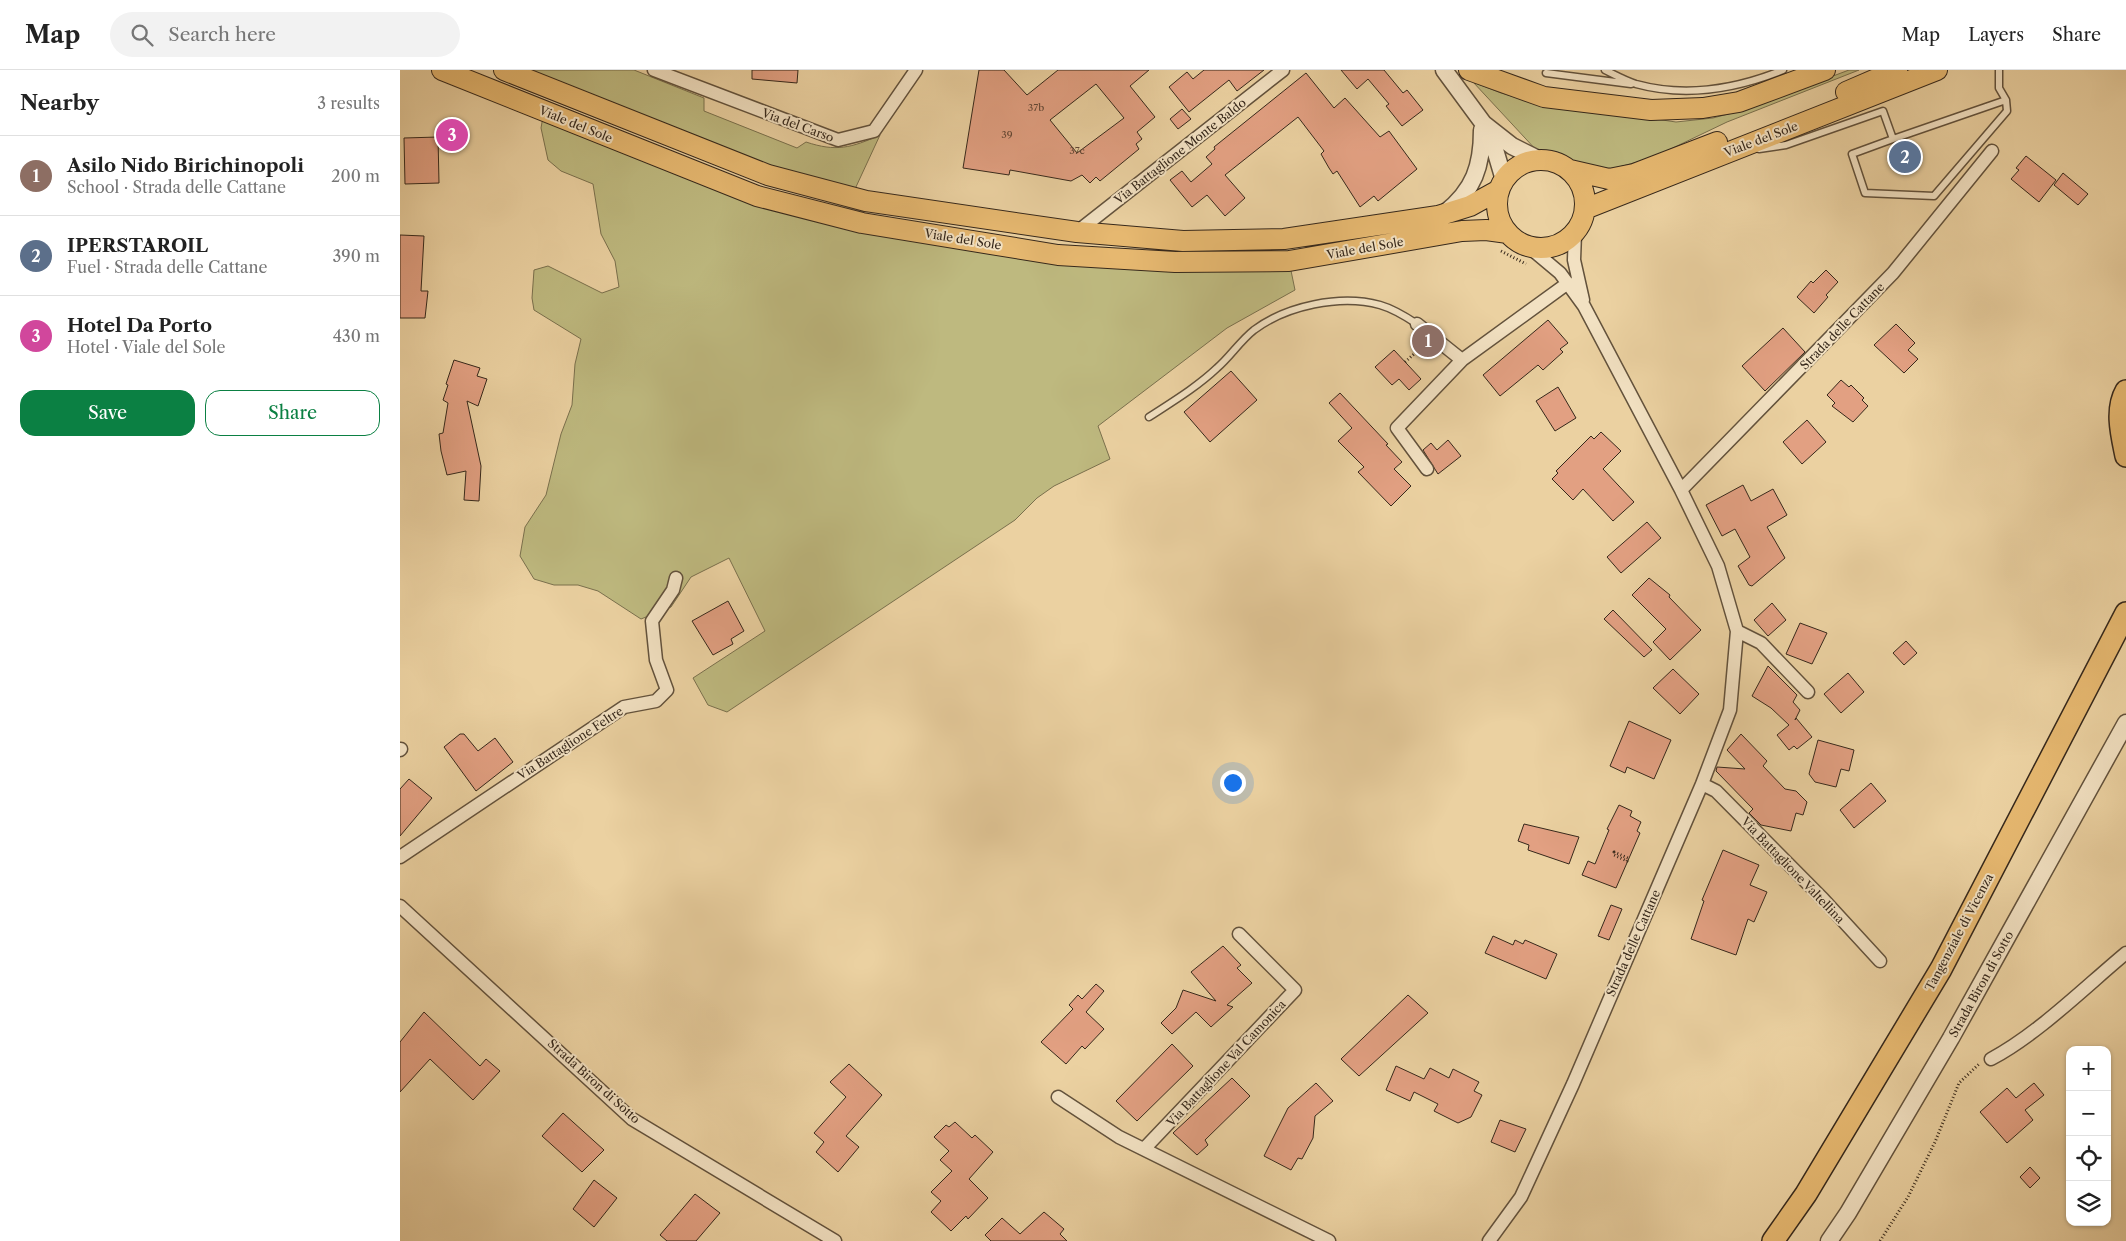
<!DOCTYPE html>
<meta charset="utf-8">
<style>
body{margin:0;font-family:"Libre Caslon Text",serif;background:#f2f2f2;color:#222}
.controls{position:absolute;right:15px;bottom:15px;display:grid;overflow:hidden;border-radius:10px;box-shadow:0 1px 4px #0004}
.controls button{width:45px;height:45px;display:grid;place-items:center;padding:0;border:0;border-bottom:1px solid #e0e0e0;background:#fff;color:#222;font:25px sans-serif}
.you{position:absolute;left:832px;top:712px;width:18px;height:18px;margin:-12px;border:4px solid #fff;border-radius:50%;background:#1a73e8;box-shadow:0 0 0 8px #1a73e833}
.badge{display:grid;place-items:center;width:32px;height:32px;border-radius:50%;background:#0b8043;color:#fff;font-size:16px;font-weight:700}
.pin{position:absolute;translate:-50% -50%;border:2px solid #fff;box-shadow:0 1px 5px #0006}
.list{margin:0;padding:0;list-style:none}
h2{display:flex;justify-content:space-between;align-items:center;height:65px;margin:0;padding:0 20px;font-size:21px}
h2 small{font-size:16px;font-weight:400;color:#767676}
.list li{display:grid;grid-template-columns:32px 1fr auto;gap:15px;align-items:center;box-sizing:border-box;height:80px;padding:0 20px;border-top:1px solid #e0e0e0}
.list b{display:block;font-size:19px;white-space:nowrap}
.list p{margin:0;font-size:16px;white-space:nowrap;color:#767676}
.list em{font-size:16px;font-style:normal;color:#767676}
.actions{display:flex;gap:10px;padding:15px 20px}
.actions a{flex:1;padding:11px 0;border:1px solid #0b8043;border-radius:15px;text-align:center;font-size:18px;color:#0b8043}
.actions .main{background:#0b8043;color:#fff}
.icon{flex:none;width:28px;height:28px;fill:none;stroke:currentColor;stroke-width:2;stroke-linecap:round;stroke-linejoin:round}
.map{position:relative;flex:none;width:1726px;height:1171px;overflow:hidden}
header{display:flex;align-items:center;gap:30px;box-sizing:border-box;height:70px;padding:0 25px;background:#fff;border-bottom:1px solid #e0e0e0}
header strong{font-size:24px}
nav{display:flex;gap:28px;margin-inline-start:auto;font-size:18px}
.search{width:350px;height:45px;background:#f2f2f2;display:flex;align-items:center;gap:12px;box-sizing:border-box;padding:0 18px;border-radius:28px;color:#767676;font-size:19px}
main{display:flex}
aside{flex:1;background:#fff}
.map>svg:first-child{display:block}
.green{fill:#beb97f;stroke:#7a704d}
.building{fill:#e2a082;stroke:#36281b;fill-rule:evenodd}
.lines{fill:none;stroke-linecap:round;stroke-linejoin:round}
.service-casing{stroke:#63523c;stroke-width:9}
.minor-casing{stroke:#63523c;stroke-width:15}
.tertiary-casing{stroke:#63523c;stroke-width:19}
.primary-casing{stroke:#36281b;stroke-width:22}
.trunk-casing{stroke:#36281b;stroke-width:24}
.path{stroke:#36281b;stroke-width:3;stroke-dasharray:1 2.5;stroke-linecap:butt}
.service{stroke:#f2e1c2;stroke-width:6}
.minor{stroke:#f2e1c2;stroke-width:12}
.tertiary{stroke:#f2e1c2;stroke-width:16}
.primary{stroke:#e6b870;stroke-width:20}
.trunk{stroke:#e6b870;stroke-width:21}
.labels{text-anchor:middle;dominant-baseline:central;stroke-width:4;stroke-linejoin:round;paint-order:stroke}
.number-label{font-size:10px;fill:#614635}
.street-label{font-size:12px;fill:#36281b;stroke:#f2e1c2}
</style>
<header>
<strong>Map</strong>
<div class="search"><svg class="icon" aria-label="search" viewBox="0 0 24 24"><circle cx="10" cy="10" r="6"/><path d="M15 15l6 6"/></svg>Search here</div>
<nav><a>Map</a><a>Layers</a><a>Share</a></nav>
</header>
<main>
<aside>
<h2>Nearby<small>3 results</small></h2>
<ul class="list">
<li><span class="badge" style="background:#8d6e63">1</span><div><b>Asilo Nido Birichinopoli</b><p>School · Strada delle Cattane</p></div><em>200 m</em></li>
<li><span class="badge" style="background:#5c6f8a">2</span><div><b>IPERSTAROIL</b><p>Fuel · Strada delle Cattane</p></div><em>390 m</em></li>
<li><span class="badge" style="background:#d1479c">3</span><div><b>Hotel Da Porto</b><p>Hotel · Viale del Sole</p></div><em>430 m</em></li>
</ul>
<div class="actions"><a class="main">Save</a><a>Share</a></div>
</aside>
<div class="map">
<svg width="1726" height="1171" viewBox="0 0 1726 1171">
<rect width="100%" height="100%" fill="#ebd1a1"/>
<filter id="stains"><feTurbulence type="fractalNoise" baseFrequency=".004" numOctaves="4"/><feColorMatrix values="0 0 0 0 .2 0 0 0 0 .09 0 0 0 0 .02 0 0 0 .5 -.17"/></filter>
<radialGradient id="worn" r=".72"><stop offset=".6" stop-color="#630" stop-opacity="0"/><stop offset="1" stop-color="#630" stop-opacity=".3"/></radialGradient>
<path class="green" d="M124 0H234L304 28V41L397 78 406 72C436 82 451 78 480 65L455 119 341 87Z
M1449 0H1459L1327 52 1252 88 1197 103 1138 82 1073 12 1101 23 1125 30 1276 52 1313 48 1343 40Z
M144 41 357 126 658 185 889 191 895 220 827 258 698 356 710 389 654 416 637 428 615 450 327 642 308 635 293 608 365 561 329 488 291 507 271 537 241 549 198 521 178 515H154L134 509 120 486 125 457 146 425 161 364 172 335 175 294 181 269 134 240 132 228 134 200 148 196 202 223 219 217 215 191 201 164 193 114 161 101 148 90 141 58Z"/>
<path class="building" d="M352 0H398L397 13 352 9Z
M579 0H604L627 25 658 0H749L730 16 755 47 737 62 742 69 736 74 739 79 700 111 696 107 690 113 682 105 671 111 610 100 609 105 563 98ZM696 14 724 48 677 83 650 50Z
M804 0H864L837 21 829 10 789 42 769 17 787 2 793 9Z
M941 0H984L1003 23 1007 20 1023 40 1002 56 986 36 989 34 968 9 957 19Z
M906 3 934 38 945 28 980 67 989 61 1017 99 978 131 974 126 960 137 937 101 933 104 929 98 921 84 924 81 898 47 825 105 845 128 825 146 807 125 792 137 770 110 782 101 791 112 812 94 806 87 815 79 814 77Z
M782 39 791 49 778 59 770 49Z
M38 67 39 113 5 114 4 68Z
M1626 86 1656 110 1639 132 1611 109 1619 100 1616 98Z
M1663 103 1688 124 1678 135 1654 115Z
M0 165 24 166 21 221H28L25 248H0Z
M1426 200 1438 212 1426 225 1428 227 1414 243 1397 227 1411 211 1413 213Z
M1148 250 1168 273 1160 279 1163 282 1143 300 1138 295 1100 326 1083 305Z
M1496 254 1515 273 1508 280 1518 289 1504 303 1474 275Z
M1383 258 1405 282 1365 321 1342 296Z
M994 280 1021 309 1009 320 999 309 992 315 975 297Z
M54 290 80 298 77 306 87 309 78 336 67 331 81 396 79 431 64 430 66 401 47 405 41 381 39 364 43 363 48 333 43 330 48 315 46 314Z
M831 301 857 330 810 372 784 342Z
M1441 310 1449 317 1451 315 1464 328 1462 330 1468 336 1453 352 1432 336 1435 333 1427 325Z
M1158 317 1176 348 1155 361 1136 331Z
M940 323 988 374 986 375 1002 392 994 399 1011 416 991 436 958 402 964 397 938 371 952 358 929 333Z
M1407 350 1426 372 1402 394 1383 372Z
M1201 362 1221 381 1203 399 1234 432 1213 451 1183 419 1173 430 1152 409 1158 403 1156 401 1191 366 1194 369Z
M1048 370 1061 386 1038 404 1023 380 1031 373 1037 380Z
M1343 415 1351 431 1373 419 1387 445 1367 457 1385 488 1352 516 1349 515 1338 496 1350 487 1335 459 1322 466 1306 435Z
M1247 452 1261 468 1221 503 1207 487Z
M1249 508 1270 525 1269 527 1301 560 1270 590 1253 572 1266 559 1232 525Z
M328 531 344 561 331 569 333 574 313 585 292 551Z
M1372 533 1386 550 1368 566 1354 550Z
M1213 540 1252 580 1244 587 1204 549Z
M1400 553 1427 563 1412 594 1386 584Z
M1506 571 1517 583 1504 595 1493 583Z
M1368 596 1397 625 1393 632 1400 640 1395 650 1396 648 1412 667 1397 679 1394 676 1389 680 1377 665 1389 655 1371 638 1352 626Z
M1273 599 1299 624 1280 644 1253 618Z
M1448 603 1464 622 1441 643 1424 624Z
M1229 651 1271 670 1254 709 1227 697 1225 703 1210 696Z
M60 664H64L78 681 95 668 113 692 76 721 44 677Z
M1341 664 1367 691 1363 696 1385 719 1396 721 1407 732 1403 745 1396 743 1391 761 1361 755 1349 743 1353 739 1316 701 1317 697 1345 699 1327 680Z
M1418 670 1454 680 1449 701 1441 699 1436 717 1415 712 1409 704Z
M9 709 32 728 0 766V719Z
M1471 713 1486 731 1454 758 1440 740Z
M1219 735 1232 741 1230 746 1241 752 1237 761 1240 763 1216 818 1182 805 1188 791 1195 794 1209 760 1207 759Z
M1124 754 1179 767 1169 794 1128 780 1129 775 1118 771Z
M1323 780 1359 795 1350 815 1367 822 1354 852 1348 849 1336 885 1291 869 1304 831 1302 830Z
M1211 835 1222 839 1209 870 1198 866Z
M1093 866 1113 875 1115 870 1123 874 1125 870 1157 884 1146 909 1085 883Z
M823 876 841 895 837 898 852 913 827 935 833 937 811 957 796 942 772 964 761 953 776 938 783 920 816 931 791 902Z
M696 914 704 921 686 942 704 959 685 979 682 976 666 994 641 972 673 939 669 935 678 925 682 929Z
M1008 925 1028 943 959 1006 941 989Z
M24 942 80 996 86 989 100 1001 73 1030 30 989 0 1022V972Z
M772 974 793 996 737 1051 716 1031Z
M449 994 482 1025 446 1066 459 1077 438 1102 416 1082 424 1072 414 1063 446 1027 430 1012Z
M996 996 1024 1009 1030 998 1049 1008 1053 999 1079 1012 1074 1021 1082 1025 1071 1047 1058 1053 1034 1041 1038 1034 1014 1022 1010 1031 986 1020Z
M832 1008 850 1026 805 1070 808 1075 797 1085 773 1063Z
M916 1013 933 1031 915 1046 913 1068 902 1089 898 1088 891 1100 864 1086 888 1038Z
M1634 1013 1644 1025 1625 1040 1633 1050 1607 1073 1580 1042 1607 1018 1616 1028Z
M163 1043 204 1080 182 1102 142 1066Z
M1100 1050 1126 1059 1115 1082 1091 1072Z
M555 1052 572 1068 575 1065 593 1082 569 1109 588 1128 568 1149 566 1146 551 1161 531 1142 541 1131 531 1122 552 1101 540 1090 549 1081 534 1067 546 1055 549 1057Z
M1630 1097 1640 1108 1630 1118 1620 1107Z
M194 1110 217 1128 194 1157 173 1139Z
M295 1124 320 1143 296 1171H267L260 1165Z
M644 1142 664 1159 660 1164 667 1171H591L585 1165 602 1148 620 1164Z"/>
<g class="lines">
<defs>
<path id="service" d="M1205 0C1215 5 1226 11 1236 14 1287 28 1336 19 1383 0
M1146 3 1231 14
M1493 69 1606 30
M1359 79 1386 75 1483 41 1493 69 1452 84 1465 123 1534 126 1607 41 1606 30 1599 18V0
M749 347C772 332 797 317 817 298 830 287 840 271 854 260 886 236 940 224 980 235 994 239 1005 246 1017 254"/>
<path id="minor" d="M254 0 438 70 474 61 516 0
M677 162 883 0
M1175 163 1174 190 1183 230
M1017 254 1062 290
M1027 399 997 358 1062 290 1168 213
M1281 420 1493 203 1592 81
M1337 561 1361 573 1408 622
M0 680 1 679
M1302 714 1316 721 1423 829 1480 891
M0 787 224 637 256 631 267 620 256 590 252 551 273 520 276 508
M0 836 232 1049 435 1171
M1591 989C1638 964 1684 918 1726 883
M658 1027 719 1067 929 1171
M744 1079 895 920 839 864
M1089 1171 1121 1127 1173 1014 1302 714 1330 640 1337 561 1318 496 1281 420 1184 236 1160 203 1129 177"/>
<path id="tertiary" d="M1044 0 1083 53 1096 83 1104 110
M1084 54 1112 76 1140 90
M1045 143C1074 120 1082 96 1082 60
M1429 1171 1448 1143 1551 968 1726 653"/>
<path id="primary" d="M42 0 357 126 462 153 658 185 775 192 889 191 1062 161 1086 160 1108 163
M104 0 368 105 466 131 677 162 783 171 884 169 1038 146 1070 136 1099 120
M1069 0 1144 27 1251 40 1303 38 1339 32 1425 0
M1446 22 1497 0
M1097 134a44 44 0 1 1 88 0a44 44 0 1 1-88 0Z
M1170 100 1209 109 1234 104 1317 72
M1185 139 1537 0"/>
<path id="trunk" d="M1726 321C1715 340 1722 366 1726 386
M1373 1171 1406 1124 1541 899 1726 543"/>
</defs>
<use href="#service" class="service-casing"/>
<use href="#minor" class="minor-casing"/>
<use href="#tertiary" class="tertiary-casing"/>
<use href="#primary" class="primary-casing"/>
<use href="#trunk" class="trunk-casing"/>
<path class="path" d="M1101 181 1126 194
M1005 292 1023 276
M1214 782 1228 788 1227 791 1214 785Z
M1480 1171 1508 1127 1535 1072 1559 1013 1579 994"/>
<use href="#service" class="service"/>
<use href="#minor" class="minor"/>
<use href="#tertiary" class="tertiary"/>
<use href="#primary" class="primary"/>
<use href="#trunk" class="trunk"/>
</g>
<g class="labels">
<g class="number-label">
<text x="636" y="37">37b</text>
<text x="607" y="64">39</text>
<text x="677" y="80">37c</text>
</g>
<g class="street-label">
<text transform="translate(176 54) rotate(22)">Viale del Sole</text>
<text transform="translate(398 55) rotate(20)">Via del Carso</text>
<text transform="translate(1361 69) rotate(-21)">Viale del Sole</text>
<text transform="translate(780 81) rotate(-38)">Via Battaglione Monte Baldo</text>
<text transform="translate(563 169) rotate(9)">Viale del Sole</text>
<text transform="translate(965 178) rotate(-10)">Viale del Sole</text>
<text transform="translate(1442 256) rotate(-46)">Strada delle Cattane</text>
<text transform="translate(170 673) rotate(-33)">Via Battaglione Feltre</text>
<text transform="translate(1393 800) rotate(46)">Via Battaglione Valtellina</text>
<text transform="translate(1559 862) rotate(-62)">Tangenziale di Vicenza</text>
<text transform="translate(1233 873) rotate(-66)">Strada delle Cattane</text>
<text transform="translate(1581 914) rotate(-61)">Strada Biron di Sotto</text>
<text transform="translate(826 993) rotate(-47)">Via Battaglione Val Camonica</text>
<text transform="translate(194 1011) rotate(42)">Strada Biron di Sotto</text>
</g>
</g>
<rect width="100%" height="100%" filter="url(#stains)"/>
<rect width="100%" height="100%" fill="url(#worn)"/>
</svg>
<div class="controls">
<button>+</button>
<button>−</button>
<button><svg class="icon" aria-label="locate" viewBox="0 0 24 24"><circle cx="12" cy="12" r="6"/><path d="M12 2v4M12 18v4M2 12h4M18 12h4"/></svg></button>
<button><svg class="icon" aria-label="layers" viewBox="0 0 24 24"><path d="M12 4l9 5-9 5-9-5zM3 14l9 5 9-5"/></svg></button>
</div>
<div class="you"></div>
<div class="pin badge" style="left:1028px;top:271px;background:#8d6e63">1</div>
<div class="pin badge" style="left:1505px;top:87px;background:#5c6f8a">2</div>
<div class="pin badge" style="left:52px;top:65px;background:#d1479c">3</div>
</div>
</main>
